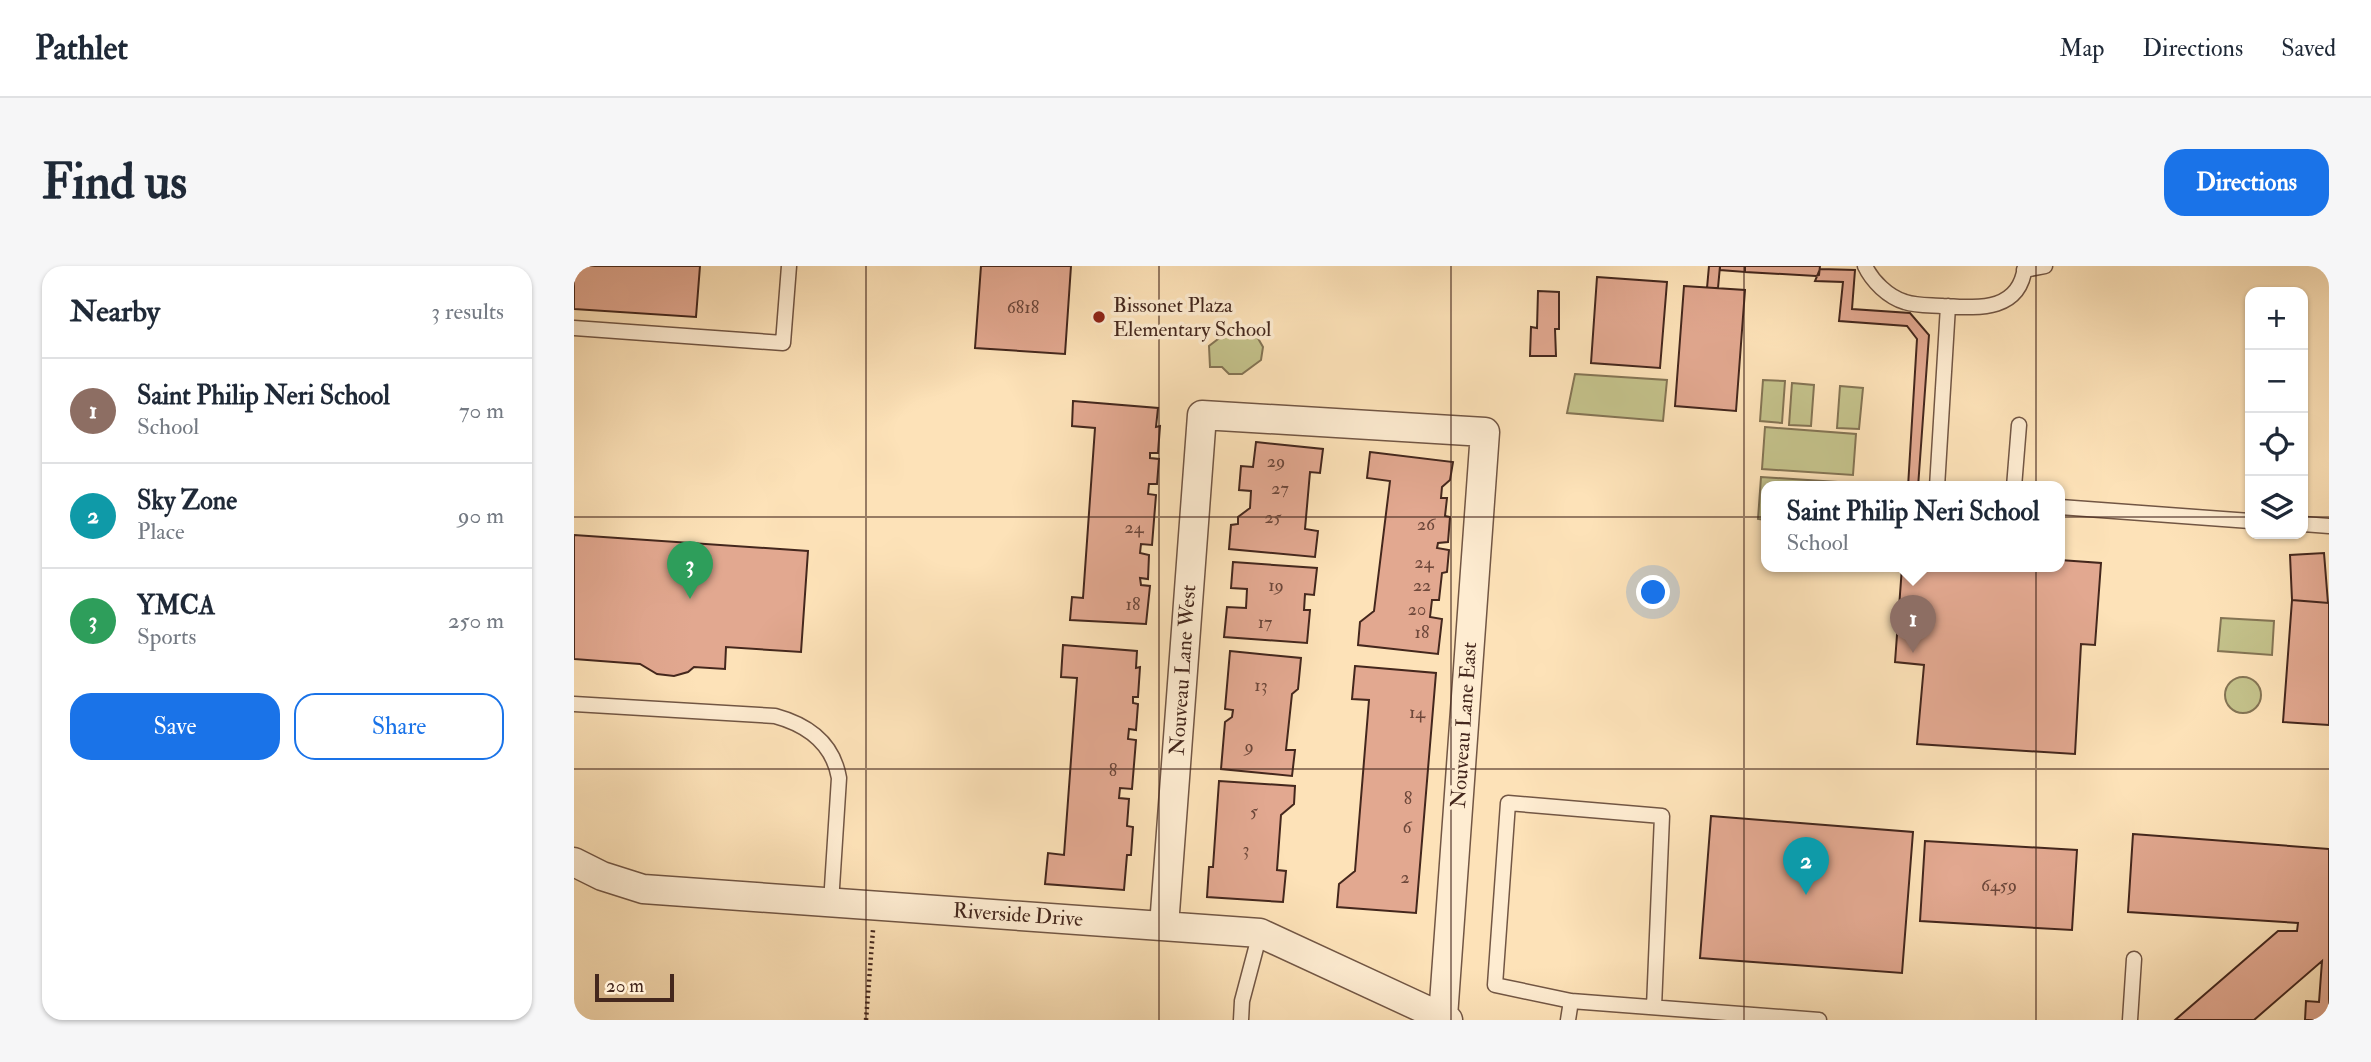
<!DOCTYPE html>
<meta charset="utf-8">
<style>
body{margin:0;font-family:"IM FELL Double Pica",serif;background:#f6f6f7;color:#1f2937}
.controls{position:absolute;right:21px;top:21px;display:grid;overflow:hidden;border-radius:14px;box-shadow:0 2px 5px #0004}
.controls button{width:63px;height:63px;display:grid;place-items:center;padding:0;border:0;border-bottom:2px solid #e0e1e3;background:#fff;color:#1f2937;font:35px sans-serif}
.scale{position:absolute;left:21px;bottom:18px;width:79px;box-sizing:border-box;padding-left:7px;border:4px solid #44271d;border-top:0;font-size:19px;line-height:24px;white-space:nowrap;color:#44271d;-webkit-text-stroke:5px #feecd1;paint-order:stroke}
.you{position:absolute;left:1080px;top:327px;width:24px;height:24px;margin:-18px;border:5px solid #fff;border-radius:50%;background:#1a73e8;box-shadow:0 0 0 10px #1a73e833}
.badge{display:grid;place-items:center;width:46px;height:46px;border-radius:50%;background:#1a73e8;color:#fff;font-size:23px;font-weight:700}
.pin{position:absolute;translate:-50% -58px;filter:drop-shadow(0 2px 4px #0008)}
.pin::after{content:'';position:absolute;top:37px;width:24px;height:21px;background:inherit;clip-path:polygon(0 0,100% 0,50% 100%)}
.popup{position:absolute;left:1187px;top:215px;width:304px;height:91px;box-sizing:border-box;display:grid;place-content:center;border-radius:14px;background:#fff;filter:drop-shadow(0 2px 5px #0005);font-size:23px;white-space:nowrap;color:#747a83}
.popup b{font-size:26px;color:#1f2937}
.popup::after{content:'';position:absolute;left:50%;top:100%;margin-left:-14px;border:14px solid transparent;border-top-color:#fff}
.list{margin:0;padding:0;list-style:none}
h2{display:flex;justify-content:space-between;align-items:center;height:91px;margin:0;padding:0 28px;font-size:30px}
h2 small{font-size:23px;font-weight:400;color:#747a83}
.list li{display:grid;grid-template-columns:46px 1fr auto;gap:21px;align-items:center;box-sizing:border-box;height:105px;padding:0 28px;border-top:2px solid #e0e1e3}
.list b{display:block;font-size:26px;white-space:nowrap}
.list p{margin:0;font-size:23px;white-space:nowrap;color:#747a83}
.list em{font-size:23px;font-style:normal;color:#747a83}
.actions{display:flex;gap:14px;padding:21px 28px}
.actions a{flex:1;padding:16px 0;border:2px solid #1a73e8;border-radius:21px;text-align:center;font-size:24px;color:#1a73e8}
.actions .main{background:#1a73e8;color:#fff}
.icon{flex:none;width:38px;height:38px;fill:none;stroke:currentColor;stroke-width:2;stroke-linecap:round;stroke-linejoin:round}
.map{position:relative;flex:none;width:1755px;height:754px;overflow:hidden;border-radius:21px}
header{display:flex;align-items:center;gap:42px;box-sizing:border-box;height:98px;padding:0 35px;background:#fff;border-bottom:2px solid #e0e1e3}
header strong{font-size:33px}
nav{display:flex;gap:38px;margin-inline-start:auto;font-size:24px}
.intro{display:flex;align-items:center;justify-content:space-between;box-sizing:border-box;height:168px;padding:0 42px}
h1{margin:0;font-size:49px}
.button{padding:18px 32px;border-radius:21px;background:#1a73e8;color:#fff;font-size:24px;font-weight:700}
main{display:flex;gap:42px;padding:0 42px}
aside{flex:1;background:#fff;border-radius:21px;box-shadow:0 2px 5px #0004}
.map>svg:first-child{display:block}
.green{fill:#c4c28b;stroke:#847454;stroke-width:2}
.building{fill:#e2a890;stroke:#44271d;stroke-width:2}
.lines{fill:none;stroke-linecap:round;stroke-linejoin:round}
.service-casing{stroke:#725644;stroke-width:17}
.minor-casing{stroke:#725644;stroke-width:31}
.path{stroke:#44271d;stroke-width:4.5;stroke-dasharray:2 3.5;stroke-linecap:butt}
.service{stroke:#feecd1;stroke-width:14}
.minor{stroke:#feecd1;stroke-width:28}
.grid{fill:none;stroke:#44271d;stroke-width:2;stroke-opacity:0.55}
.poi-dot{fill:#8f2418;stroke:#feecd1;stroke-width:2.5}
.labels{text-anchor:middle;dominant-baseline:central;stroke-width:7;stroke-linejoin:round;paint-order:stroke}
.number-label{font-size:18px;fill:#6c473a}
.poi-label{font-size:21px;fill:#44271d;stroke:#feecd1;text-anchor:start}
.street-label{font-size:21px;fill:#44271d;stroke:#feecd1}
</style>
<header>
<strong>Pathlet</strong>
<nav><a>Map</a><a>Directions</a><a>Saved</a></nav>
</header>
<div class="intro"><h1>Find us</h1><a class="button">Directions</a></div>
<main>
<aside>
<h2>Nearby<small>3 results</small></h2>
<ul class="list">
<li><span class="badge" style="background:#8d6e63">1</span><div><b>Saint Philip Neri School</b><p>School</p></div><em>70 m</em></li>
<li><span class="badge" style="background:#0f9aa8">2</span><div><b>Sky Zone</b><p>Place</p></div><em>90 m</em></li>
<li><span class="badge" style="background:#2e9e5b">3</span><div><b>YMCA</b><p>Sports</p></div><em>250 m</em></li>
</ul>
<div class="actions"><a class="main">Save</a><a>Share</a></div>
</aside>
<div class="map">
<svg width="1755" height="754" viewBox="0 0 1755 754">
<rect width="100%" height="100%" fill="#fde2b8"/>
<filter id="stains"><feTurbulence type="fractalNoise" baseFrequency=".00286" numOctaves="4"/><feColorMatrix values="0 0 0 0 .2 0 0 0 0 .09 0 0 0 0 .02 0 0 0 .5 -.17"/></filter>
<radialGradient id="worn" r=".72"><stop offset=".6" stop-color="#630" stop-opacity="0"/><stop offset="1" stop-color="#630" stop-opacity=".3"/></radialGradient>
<path class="green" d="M661 60 678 62 689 81 687 94 668 108H655L648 101H636L635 80Z
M1001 108 1093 114 1089 155 993 147Z
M1189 114 1211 115 1208 157 1186 155Z
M1218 117 1240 119 1237 160 1215 159Z
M1266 120 1289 122 1285 163 1263 162Z
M1191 161 1282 168 1279 209 1188 203Z
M1187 211 1278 217V221H1192V254L1184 253Z
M1647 352 1700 355 1698 389 1644 385Z
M1651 429a18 18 0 1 1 36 0a18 18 0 1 1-36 0Z"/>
<path class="building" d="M0 0H126L122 51 0 43Z
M407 0H497L491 88 401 82Z
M1135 0H1146L1144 22H1133Z
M1146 0H1171V6L1146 4Z
M1171 0H1246L1245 9 1242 10 1171 6Z
M1246 3 1281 4 1278 43 1336 47 1355 69 1344 221H1334L1343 73 1333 60 1265 55 1269 16 1241 15Z
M1023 11 1093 16 1086 102 1017 97Z
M1110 20 1171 24 1162 145 1101 140Z
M964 25 985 26V63H981L982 90H956L957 61 963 62Z
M499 135 584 142 582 161 586 160 584 187H576V192L585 193 583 218H575L574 228 582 229 578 279 567 278 566 287 575 289 574 313 566 312 567 319 576 320 572 358 496 354 498 331 509 332 521 162 498 160Z
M682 176 749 183 746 207 736 206 731 263 744 265 741 291 655 283 657 259 664 258V251L676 242 677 225 665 224 667 200 679 201Z
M796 186 879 196 876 214 868 221 867 232H873L871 250 876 251 874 276 864 277 863 282 875 284 873 306 868 307 865 334H858L856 351 868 353 864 388 784 379 786 356 800 345 816 215 793 212Z
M0 269 234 285 227 386 152 381 151 403 120 401 114 406 100 410 83 408 66 398 0 393Z
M1750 287 1754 337 1718 334 1716 289Z
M1486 294 1527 297 1521 379 1507 378 1501 488 1343 478 1350 399 1321 396 1328 301H1486Z
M659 296 743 302 740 329 731 328 730 344H736L733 377 650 371 653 341 672 342 673 323 657 322Z
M1718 334 1755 337V459L1709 456Z
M489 379 563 385 562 402 566 401 564 431H559V437L564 438 562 464 555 463 554 473 562 474 558 523 546 522 545 532 555 533 553 560 559 561 557 589H553L550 624 471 618 474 587 490 589 503 412 487 411Z
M656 385 727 392 724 423 718 428 712 484H721L718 510 647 503 651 456 658 451 659 444 651 443Z
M781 400 862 407 842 647 763 641 765 618 781 605 795 434 778 433Z
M645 515 721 520 720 538 707 549 703 604 712 605 709 636 633 631 635 601H639Z
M1137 550 1339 566 1328 707 1126 692Z
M1559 568 1755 583V754H1731L1732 735 1745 736 1748 695 1680 754H1601L1704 665H1723L1724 657 1554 646Z
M1351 575 1503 584 1498 664 1346 655Z"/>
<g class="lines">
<defs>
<path id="service" d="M1291 0C1298 15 1314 31 1331 36 1343 40 1357 39 1369 40 1404 42 1446 46 1451 0
M1450 4 1471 0
M0 62 209 77 215 0
M1363 221 1374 40
M1440 221 1445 159
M1486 241 1676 255
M1729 258 1755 260
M0 438 201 450C234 459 259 477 265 512L257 637
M1080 741 1088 550 934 537 921 719 997 735 1245 754
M667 754 668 735 686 667
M994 754 997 735
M1556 754 1560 693"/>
<path id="minor" d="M0 596 28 610 69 623 686 667 874 754
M590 660 628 149 911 166 869 751"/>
</defs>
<use href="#service" class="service-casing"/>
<use href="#minor" class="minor-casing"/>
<path class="path" d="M292 754 299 664"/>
<use href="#service" class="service"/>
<use href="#minor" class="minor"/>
</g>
<path class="grid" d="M292 0V754M585 0V754M877 0V754M1170 0V754M1462 0V754M0 251H1676M1729 251H1755M0 503H1755"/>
<circle class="poi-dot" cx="525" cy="51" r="7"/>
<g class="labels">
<g class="number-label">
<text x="449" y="41">6818</text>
<text x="702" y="195">29</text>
<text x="706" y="222">27</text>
<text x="699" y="251">25</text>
<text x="852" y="258">26</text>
<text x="560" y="261">24</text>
<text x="850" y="296">24</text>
<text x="702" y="319">19</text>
<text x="848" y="319">22</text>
<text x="559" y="338">18</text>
<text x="843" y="343">20</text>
<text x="691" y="356">17</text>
<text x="848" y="366">18</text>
<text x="687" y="419">13</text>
<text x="843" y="446">14</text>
<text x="675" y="480">9</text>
<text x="539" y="504">8</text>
<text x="834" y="532">8</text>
<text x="680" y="545">5</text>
<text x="833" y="561">6</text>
<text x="672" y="583">3</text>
<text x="831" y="611">2</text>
<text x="1425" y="619">6459</text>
</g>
<g class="poi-label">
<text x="539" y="39">Bissonet Plaza<tspan x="539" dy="24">Elementary School</tspan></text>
</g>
<g class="street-label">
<text transform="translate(609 404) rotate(-86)">Nouveau Lane West</text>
<text transform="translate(890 459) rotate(-86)">Nouveau Lane East</text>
<text transform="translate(444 649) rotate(4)">Riverside Drive</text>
</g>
</g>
<rect width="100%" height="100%" filter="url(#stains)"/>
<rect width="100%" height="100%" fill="url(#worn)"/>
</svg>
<div class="controls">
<button>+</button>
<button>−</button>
<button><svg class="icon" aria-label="locate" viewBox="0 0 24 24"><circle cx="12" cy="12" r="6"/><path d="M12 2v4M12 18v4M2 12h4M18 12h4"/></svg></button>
<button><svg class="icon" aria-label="layers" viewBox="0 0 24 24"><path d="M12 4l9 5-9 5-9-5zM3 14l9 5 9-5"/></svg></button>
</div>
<div class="scale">20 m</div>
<div class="you"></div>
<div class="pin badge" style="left:1339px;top:387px;background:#8d6e63">1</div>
<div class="popup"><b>Saint Philip Neri School</b>School</div>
<div class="pin badge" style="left:1232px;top:629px;background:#0f9aa8">2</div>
<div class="pin badge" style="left:116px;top:333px;background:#2e9e5b">3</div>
</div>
</main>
